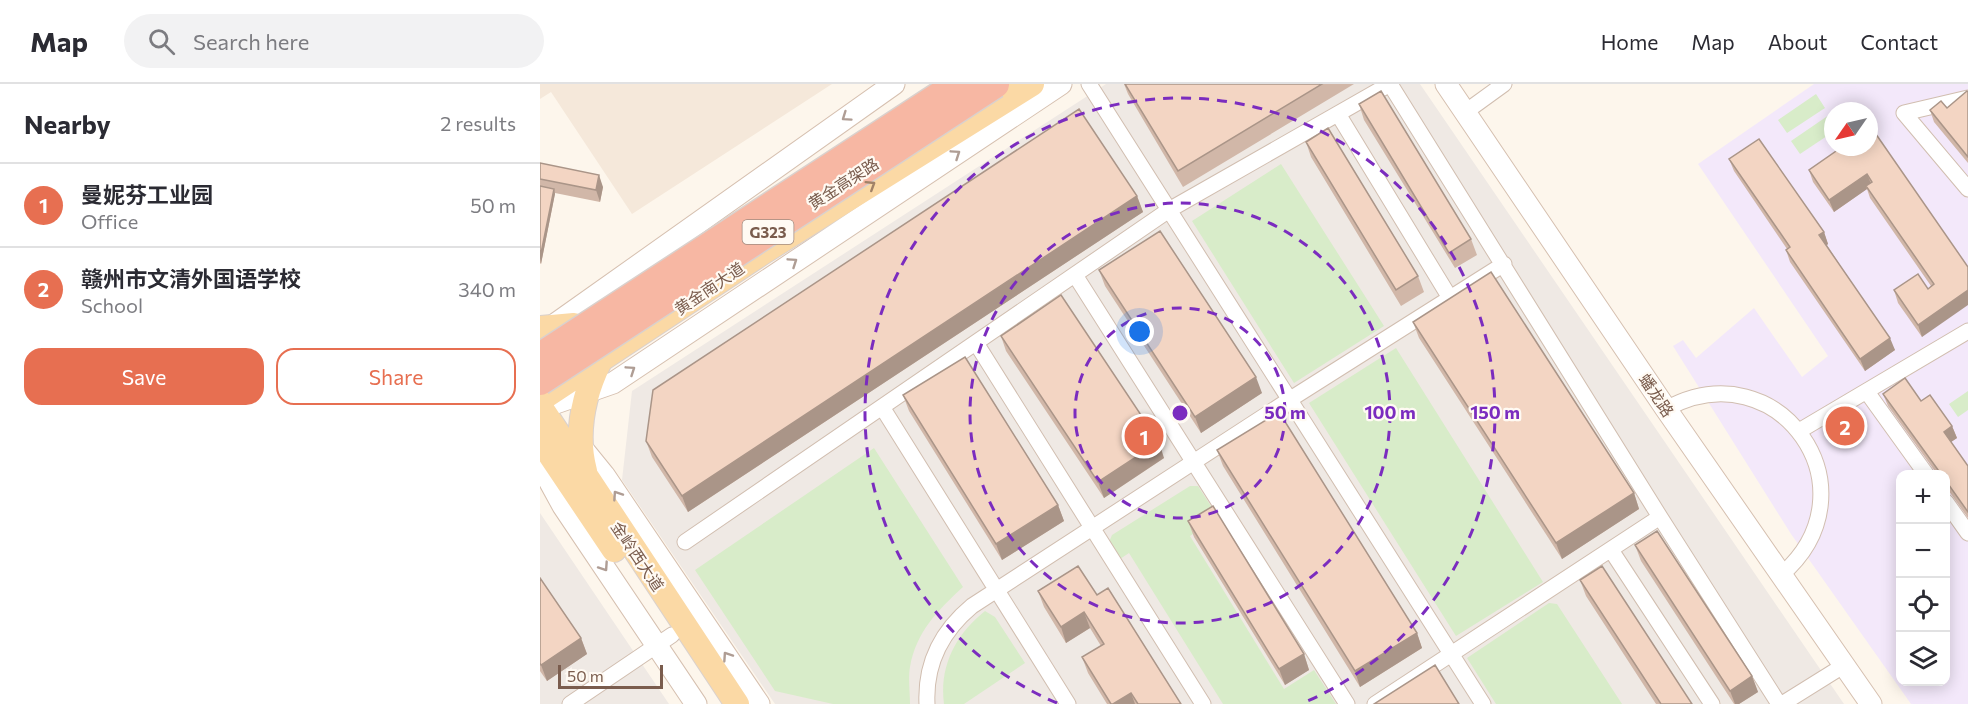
<!DOCTYPE html>
<meta charset="utf-8">
<style>
body{margin:0;font-family:Commissioner,"Noto Sans SC",sans-serif;background:#f2f2f3;color:#2b2b33}
.controls{position:absolute;right:18px;bottom:18px;display:grid;overflow:hidden;border-radius:12px;box-shadow:0 3px 15px #0003}
.controls button{width:54px;height:54px;display:grid;place-items:center;padding:0;border:0;border-bottom:2px solid #e1e1e2;background:#fff;color:#2b2b33;font:30px sans-serif}
.compass{position:absolute;left:1284px;top:18px;width:54px;height:54px;border-radius:50%;background:#fff;box-shadow:0 3px 15px #0003;rotate:236deg}
.scale{position:absolute;left:18px;bottom:15px;width:105px;box-sizing:border-box;padding-left:6px;border:3px solid #7a5c4d;border-top:0;font-size:16px;line-height:21px;white-space:nowrap;color:#7a5c4d;-webkit-text-stroke:4px #fffaf3;paint-order:stroke}
.you{position:absolute;left:600px;top:248px;width:21px;height:21px;margin:-15px;border:4px solid #fff;border-radius:50%;background:#1a73e8;box-shadow:0 0 0 9px #1a73e833}
.badge{display:grid;place-items:center;width:39px;height:39px;border-radius:50%;background:#e76f51;color:#fff;font-size:20px;font-weight:700}
.pin{position:absolute;translate:-50% -50%;border:3px solid #fff;box-shadow:0 2px 6px #0006}
.list{margin:0;padding:0;list-style:none}
h2{display:flex;justify-content:space-between;align-items:center;height:78px;margin:0;padding:0 24px;font-size:26px}
h2 small{font-size:20px;font-weight:400;color:#7c7c81}
.list li{display:grid;grid-template-columns:39px 1fr auto;gap:18px;align-items:center;box-sizing:border-box;height:84px;padding:0 24px;border-top:2px solid #e1e1e2}
.list b{display:block;font-size:22px;white-space:nowrap}
.list p{margin:0;font-size:20px;white-space:nowrap;color:#7c7c81}
.list em{font-size:20px;font-style:normal;color:#7c7c81}
.actions{display:flex;gap:12px;padding:18px 24px}
.actions a{flex:1;padding:14px 0;border:2px solid #e76f51;border-radius:18px;text-align:center;font-size:21px;color:#e76f51}
.actions .main{background:#e76f51;color:#fff}
.icon{flex:none;width:33px;height:33px;fill:none;stroke:currentColor;stroke-width:2;stroke-linecap:round;stroke-linejoin:round}
.map{position:relative;flex:none;width:1428px;height:620px;overflow:hidden}
header{display:flex;align-items:center;gap:36px;box-sizing:border-box;height:84px;padding:0 30px;background:#fff;border-bottom:2px solid #e1e1e2}
header strong{font-size:28px}
nav{display:flex;gap:33px;margin-inline-start:auto;font-size:21px}
.search{width:420px;height:54px;background:#f2f2f3;display:flex;align-items:center;gap:15px;box-sizing:border-box;padding:0 21px;border-radius:33px;color:#7c7c81;font-size:22px}
main{display:flex}
aside{flex:1;background:#fff}
.map>svg:first-child{display:block}
.residential{fill:#f5e8da}
.industrial{fill:#efe9e4}
.education{fill:#f3e8fa;fill-rule:evenodd}
.green{fill:#d8ecc9}
.lines{fill:none;stroke-linecap:round;stroke-linejoin:round}
.street-casing{stroke:#d1beb0;stroke-width:17}
.secondary-casing{stroke:#d6c0b0;stroke-width:23}
.primary-casing{stroke:#dad1cd;stroke-width:26}
.street{stroke:#fff;stroke-width:15}
.secondary{stroke:#fff;stroke-width:21}
.primary{stroke:#fbd9a5;stroke-width:24}
.highway-bridge-casing{stroke:#dad1cd;stroke-width:31;stroke-linecap:butt}
.highway-bridge{stroke:#f7b7a3;stroke-width:28}
.wall{fill:#d1b7a8}
.shaded-wall{fill:#aa9588}
.building{fill:#f3d5c3;stroke:#aa9588;stroke-width:1.5}
.oneway{stroke:#af9d94}
.oneway2{stroke:#a18267}
.ring{fill:none;stroke:#7b2cbf;stroke-width:3;stroke-dasharray:10 8}
.labels{text-anchor:middle;dominant-baseline:central;stroke-width:4.5;stroke-linejoin:round;paint-order:stroke}
.shield{fill:#fffaf3;stroke:#a28b7f;stroke-width:1.5}
.shield-label{font-size:15px;font-weight:bold;fill:#7a5c4d}
.street-label{font-size:16px;fill:#7a5c4d;stroke:#fffaf3}
.centre{fill:#7b2cbf;stroke:#fffaf3;stroke-width:3}
.ring-label{font-size:18px;text-anchor:middle;font-weight:bold;fill:#7b2cbf;stroke:#fffaf3;stroke-width:4.5;stroke-linejoin:round;paint-order:stroke}
</style>
<header>
<strong>Map</strong>
<div class="search"><svg class="icon" aria-label="search" viewBox="0 0 24 24"><circle cx="10" cy="10" r="6"/><path d="M15 15l6 6"/></svg>Search here</div>
<nav><a>Home</a><a>Map</a><a>About</a><a>Contact</a></nav>
</header>
<main>
<aside>
<h2>Nearby<small>2 results</small></h2>
<ul class="list">
<li><span class="badge">1</span><div><b>曼妮芬工业园</b><p>Office</p></div><em>50 m</em></li>
<li><span class="badge">2</span><div><b>赣州市文清外国语学校</b><p>School</p></div><em>340 m</em></li>
</ul>
<div class="actions"><a class="main">Save</a><a>Share</a></div>
</aside>
<div class="map">
<svg width="1428" height="620" viewBox="0 0 1428 620">
<rect width="100%" height="100%" fill="#fdf6ec"/>
<path class="residential" d="M0 0H292L92 130 11 8 0 15Z"/>
<path class="industrial" d="M566 0H880L1304 620H235L82 396 92 307Z
M0 429 129 620H0Z"/>
<path class="education" d="M1274 0H1428V620H1371L1251 450 1133 262 1143 256 1156 274 1214 224 1262 293 1288 272 1158 80ZM1293 27H1329V63H1293ZM1360 390H1406V598H1360Z"/>
<path class="green" d="M1276 10 1285 24 1247 49 1238 36Z
M1289 31 1293 37V48L1260 70 1251 57Z
M741 80 844 242 754 299 652 137Z
M856 264 1003 498 916 552 769 319Z
M1428 307V326L1418 333 1409 320Z
M334 364 423 503C398 526 376 548 370 583 368 594 370 608 370 620H293L235 607 155 486Z
M650 402H658L678 433 650 452 744 605 774 586 796 620H683L589 469 580 475 569 458 572 451Z
M1009 519 1017 520 1082 620H956L927 574Z
M445 527 455 533 485 579 424 620H404C399 582 416 550 445 527Z"/>
<g class="lines">
<defs>
<path id="street" d="M549 0 943 620
M850 0 1120 433 1239 620
M1428 14 1364 29 1428 105
M924 29 964 0
M798 30 910 214
M535 191 807 620
M436 259 663 620
M1327 308 1386 390
M342 323 528 620
M1126 325C1239 263 1339 407 1241 491
M1259 347 1428 247
M1406 418 1428 449
M145 458 629 126 850 0
M1071 466 1172 620
M30 620 132 551
M387 620C385 580 402 547 432 522L749 316 964 180
M835 620 1120 433
M1242 620 1303 582"/>
<path id="secondary" d="M906 0 1126 325 1331 620
M7 246 354 0
M0 327 10 321 73 299 521 0
M38 359 64 391 219 620
M0 380 23 422 156 620"/>
<path id="primary" d="M0 244 34 241
M0 316 225 167 492 0
M0 322 197 620
M0 356 74 466
M45 387C35 349 43 312 60 277"/>
</defs>
<use href="#street" class="street-casing"/>
<use href="#secondary" class="secondary-casing"/>
<use href="#primary" class="primary-casing"/>
<use href="#street" class="street"/>
<use href="#secondary" class="secondary"/>
<use href="#primary" class="primary"/>
<defs>
<path id="highway-bridge" d="M0 273 418 0
M0 297 455 0"/>
</defs>
<use href="#highway-bridge" class="highway-bridge-casing"/>
<use href="#highway-bridge" class="highway-bridge"/>
</g>
<path class="wall" d="M584 0H814L643 103 588 10Z
M1428 8V79L1394 38 1390 26 1407 24Z
M819 20 931 155 937 171 915 184 824 36Z
M766 58 878 192 884 208 861 222 771 73Z
M1302 63 1428 183 1382 253 1358 219 1354 206 1388 205 1391 202 1330 114 1327 105 1294 128 1273 98 1269 86Z
M1189 75 1284 148 1288 160 1287 161 1355 266 1325 287 1250 178 1246 166 1247 165 1194 87Z
M0 79 63 103 60 118 15 109 1 180 0 179Z
M597 112 603 128 148 428 112 373 106 357Z
M559 186 722 309 661 349 565 202Z
M873 238 1094 409 1099 425 1022 475 879 254Z
M461 252 624 374 564 414 466 267Z
M1343 310 1381 317 1412 342 1417 354 1411 358 1428 382V434L1406 403V390H1397L1348 322Z
M363 311 518 421 524 437 462 476 369 327Z
M677 366 877 549 882 564 820 603 683 382Z
M648 437 764 570 769 586 745 601 654 453Z
M1095 461 1212 592 1218 608 1199 620H1194L1101 477Z
M0 494 41 554 47 570 7 597 0 587Z
M1040 496 1152 620H1116L1046 512Z
M498 507 557 511 641 620H567L548 589 542 573 561 562 550 544 526 559 504 523Z"/>
<path class="shaded-wall" d="M1327 90 1332 102H1326L1327 105 1294 128 1289 116Z
M59 91 63 103 60 118 56 106Z
M14 105 15 110 1 180 0 174Z
M597 112 603 128 148 428 142 412Z
M1284 148 1288 160 1284 163 1279 151Z
M1428 206V221L1382 253 1378 241Z
M1350 254 1355 266 1325 287 1320 275Z
M716 293 722 309 661 349 655 333Z
M1412 342 1417 354 1408 360 1404 348Z
M619 358 624 374 564 414 558 398Z
M1094 409 1099 425 1022 475 1016 459Z
M518 421 524 437 462 476 456 460Z
M544 528 550 544 526 559 521 543Z
M877 549 882 564 820 603 815 587Z
M41 554 47 570 7 597 1 581Z
M764 570 769 586 745 601 739 585Z
M1212 592 1218 608 1199 620H1195L1190 607Z
M591 609 595 620H573Z"/>
<path class="building" d="M585 0H782L638 87Z
M841 7 931 155 909 169 819 20Z
M1427 7 1428 8V73L1390 26 1401 17 1407 24Z
M539 25 597 112 142 412 106 357 113 306Z
M1331 43 1428 183V206L1378 241 1354 206 1378 190 1388 205 1394 200 1326 102 1332 98 1327 90 1289 116 1269 86 1302 63H1329V45Z
M788 44 878 192 856 206 766 58Z
M1219 55 1284 148 1279 151 1350 254 1320 275 1246 166 1250 163 1189 75Z
M0 79 59 91 56 106 0 95Z
M0 102 14 105 0 174Z
M620 147 716 293 655 333 559 186Z
M951 188 1094 409 1016 459 873 238Z
M521 211 619 358 558 398 461 252Z
M425 273 518 421 456 460 363 311Z
M1365 294 1381 317 1390 311 1412 342 1404 348 1428 382V428L1406 397V390H1401L1343 310Z
M739 328 877 549 815 587 677 366Z
M673 422 764 570 739 585 648 437Z
M1117 447 1212 592 1190 607 1095 461Z
M538 482 557 511 568 504 641 620H598L591 609 573 620H571L542 573 564 560 544 528 521 543 498 507Z
M1062 482 1152 620H1121L1040 496Z
M0 494 41 554 1 581 0 579Z
M895 581 919 620H834Z"/>
<defs><path id="oneway-chevron" d="M-2-3.5L2.5 0L-2 3.5" fill="none" stroke-width="1.6" stroke-linecap="round" stroke-linejoin="round" transform="scale(1.5)"/></defs>
<g class="oneway">
<use href="#oneway-chevron" transform="translate(306 33) rotate(145)"/>
<use href="#oneway-chevron" transform="translate(416 70) rotate(-34)"/>
<use href="#oneway-chevron" transform="translate(253 178) rotate(-34)"/>
<use href="#oneway-chevron" transform="translate(91 286) rotate(-34)"/>
<use href="#oneway-chevron" transform="translate(77 411) rotate(-124)"/>
<use href="#oneway-chevron" transform="translate(64 483) rotate(56)"/>
<use href="#oneway-chevron" transform="translate(187 572) rotate(-124)"/>
</g>
<use class="oneway2" href="#oneway-chevron" transform="translate(331 101) rotate(-32)"/>
<g class="ring">
<circle cx="640" cy="329" r="105"/>
<circle cx="640" cy="329" r="210"/>
<path d="M517 619A315 315 0 1 1 763 619"/>
</g>
<g class="labels">
<rect class="shield" x="202.5" y="136" width="51" height="24" rx="4.5"/>
<g class="shield-label">
<text x="228" y="148">G323</text>
</g>
<g class="street-label">
<text transform="translate(303 99) rotate(-33)">黄金高架路</text>
<text transform="translate(169 204) rotate(-34)">黄金南大道</text>
<text transform="translate(1117 311) rotate(56)">蟠龙路</text>
<text transform="translate(98 472) rotate(56)">金岭西大道</text>
</g>
</g>
<circle cx="640" cy="329" r="9" class="centre"/>
<g class="ring-label">
<text x="745" y="335">50 m</text>
<text x="850" y="335">100 m</text>
<text x="955" y="335">150 m</text>
</g>
</svg>
<div class="controls">
<button>+</button>
<button>−</button>
<button><svg class="icon" aria-label="locate" viewBox="0 0 24 24"><circle cx="12" cy="12" r="6"/><path d="M12 2v4M12 18v4M2 12h4M18 12h4"/></svg></button>
<button><svg class="icon" aria-label="layers" viewBox="0 0 24 24"><path d="M12 4l9 5-9 5-9-5zM3 14l9 5 9-5"/></svg></button>
</div>
<svg class="compass" viewBox="-18 -18 36 36"><path d="M0-13l5 13h-10z" fill="#e53935"/><path d="M0 13l5-13h-10z" fill="#7c7c81"/></svg>
<div class="scale">50 m</div>
<div class="you"></div>
<div class="pin badge" style="left:604px;top:352px">1</div>
<div class="pin badge" style="left:1305px;top:342px">2</div>
</div>
</main>
